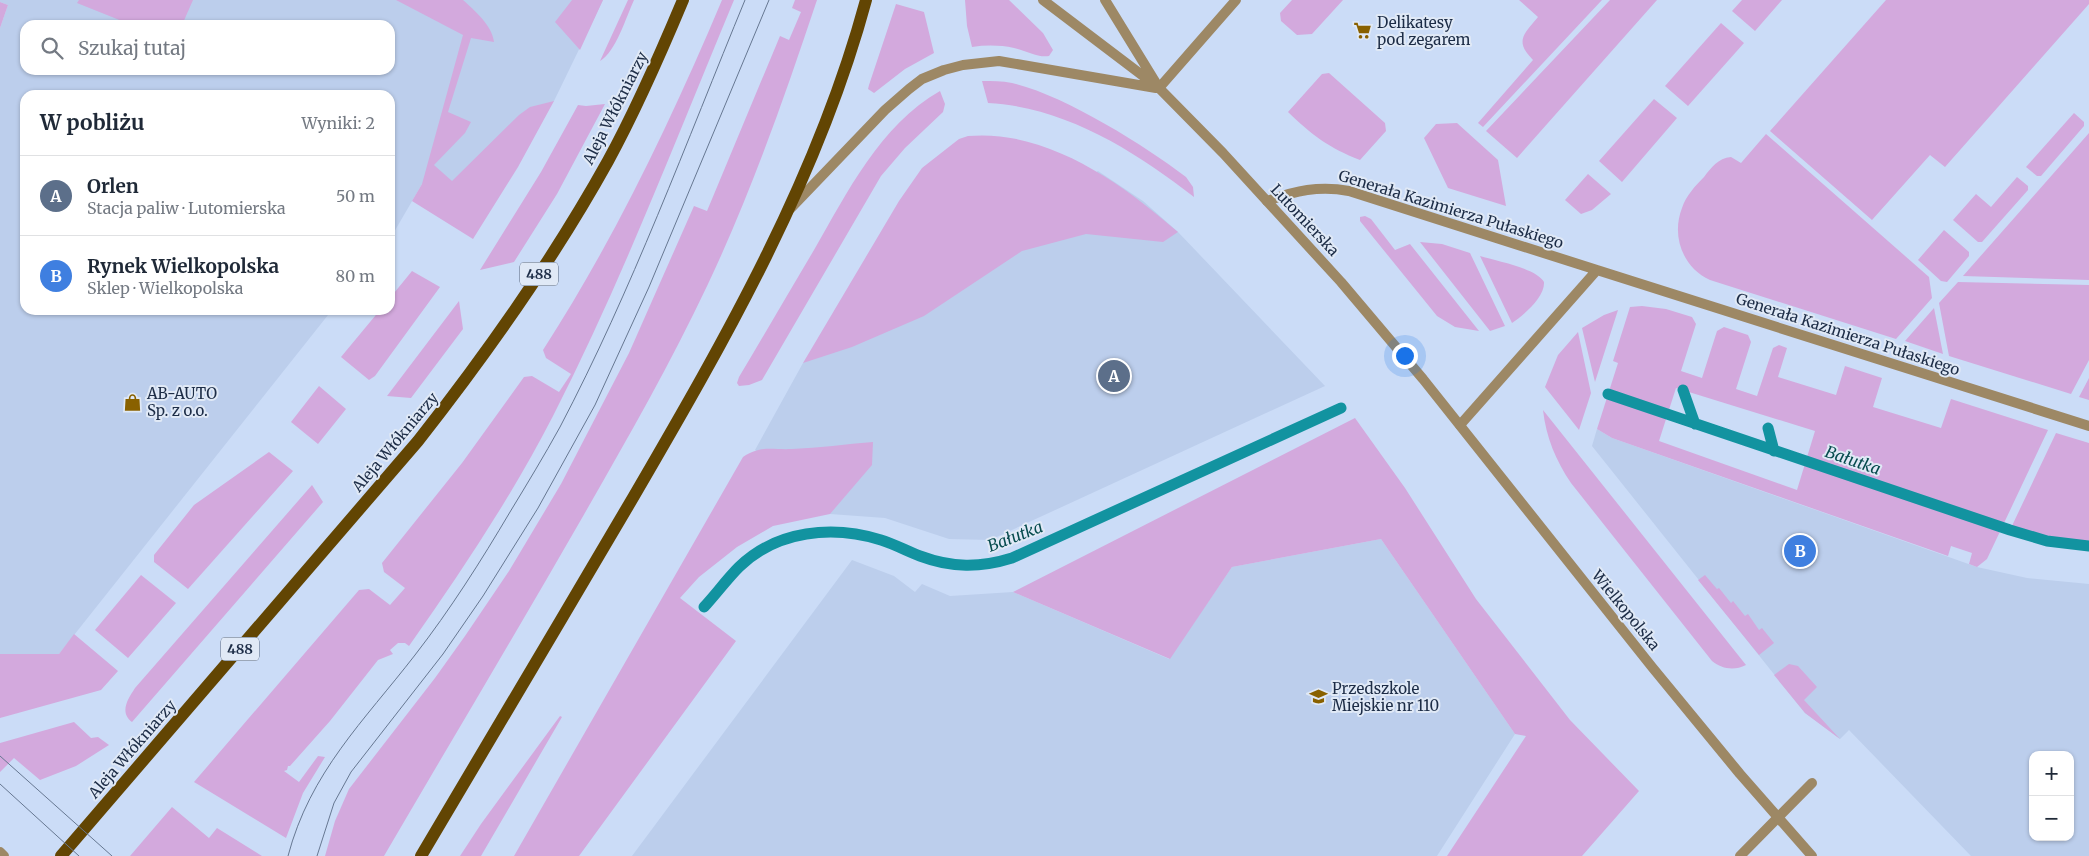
<!DOCTYPE html>
<html lang="pl">
<meta charset="utf-8">
<style>
body{margin:0;font-family:Merriweather,serif;background:#f2f2f3;color:#1f2937}
.controls{position:absolute;right:15px;bottom:15px;display:grid;overflow:hidden;border-radius:10px;box-shadow:0 1px 4px #0004}
.controls button{width:45px;height:45px;display:grid;place-items:center;padding:0;border:0;border-bottom:1px solid #e0e1e3;background:#fff;color:#1f2937;font:25px sans-serif}
.you{position:absolute;left:1404px;top:355px;width:18px;height:18px;margin:-12px;border:4px solid #fff;border-radius:50%;background:#1a73e8;box-shadow:0 0 0 8px #1a73e833}
.badge{display:grid;place-items:center;width:32px;height:32px;border-radius:50%;background:#896100;color:#fff;font-size:16px;font-weight:700}
.pin{position:absolute;translate:-50% -50%;border:2px solid #fff;box-shadow:0 1px 5px #0006}
.list{margin:0;padding:0;list-style:none}
h2{display:flex;justify-content:space-between;align-items:center;height:65px;margin:0;padding:0 20px;font-size:21px}
h2 small{font-size:16px;font-weight:400;color:#747a83}
.list li{display:grid;grid-template-columns:32px 1fr auto;gap:15px;align-items:center;box-sizing:border-box;height:80px;padding:0 20px;border-top:1px solid #e0e1e3}
.list b{display:block;font-size:19px;white-space:nowrap}
.list p{margin:0;font-size:16px;white-space:nowrap;color:#747a83}
.list em{font-size:16px;font-style:normal;color:#747a83}
.icon{flex:none;width:28px;height:28px;fill:none;stroke:currentColor;stroke-width:2;stroke-linecap:round;stroke-linejoin:round}
.map{position:relative;flex:none;width:2089px;height:856px;overflow:hidden}
.search{position:absolute;background:#fff;box-shadow:0 1px 4px #0004;left:20px;top:20px;width:375px;height:55px;display:flex;align-items:center;gap:12px;box-sizing:border-box;padding:0 18px;border-radius:15px;color:#747a83;font-size:19px}
.panel{position:absolute;background:#fff;box-shadow:0 1px 4px #0004;left:20px;top:90px;width:375px;height:225px;border-radius:15px}
.map>svg:first-child{display:block}
.built{fill:#bcceec;fill-rule:evenodd}
.green{fill:#d3a9dd;fill-rule:evenodd}
.lines{fill:none;stroke-linecap:round;stroke-linejoin:round}
.stream{stroke:#1293a0;stroke-width:11}
.minor{stroke:#9d8865;stroke-width:10}
.tertiary{stroke:#9d8865;stroke-width:10}
.primary{stroke:#624503;stroke-width:12}
.tram{stroke:#667791;stroke-width:1}
.labels{text-anchor:middle;dominant-baseline:central;stroke-width:4;stroke-linejoin:round;paint-order:stroke}
.shield{fill:#e0e9f6;stroke:#57657b;stroke-width:1}
.shield-label{font-size:14px;font-weight:bold;fill:#1c2c46}
.poi-label{font-size:15px;fill:#1c2c46;stroke:#e0e9f6;text-anchor:start}
.street-label{font-size:15px;fill:#1c2c46;stroke:#e0e9f6}
.water-label{font-size:16px;font-style:italic;fill:#064b4e;stroke:#e0e9f6}
</style>
<div class="map">
<svg width="2089" height="856" viewBox="0 0 2089 856">
<rect width="100%" height="100%" fill="#cbdcf7"/>
<path class="built" d="M0 0H603L554 101 526 135 450 198 422 184 390 239V95H25V310H332L59 654 0 701V28L8 5 0 2ZM25 25H390V70H25Z
M1098 171 1143 201 1178 232 1325 386 990 540 949 539 885 518 830 514 755 450 803 363Z
M1597 429 1612 438 1977 567 2027 578 2089 584V856H1971L1849 730 1840 739 1805 713 1592 446ZM2033 755H2070V837H2033Z
M1381 539 1515 734 1437 856H632L852 560 894 576 915 592 922 584 950 596 1013 592 1169 659 1232 567Z"/>
<path class="green" d="M79 0H193L182 25H132L77 3Z
M396 0H463C475 11 492 25 494 42L471 38 448 112 471 122 465 133 434 165 452 181 519 115 530 107 554 101 518 167 473 239 412 201 422 184 463 35Z
M572 0H603L580 50 555 22Z
M628 0H634C626 17 616 52 600 61Z
M722 0H734C676 139 622 281 553 416 512 496 461 572 409 646L405 643H398L390 650 393 654 378 660 330 721 290 766H288L287 770 284 771 299 782 318 756 325 757 303 793 286 838 194 782 359 590 369 589 390 605 405 588 384 572 382 563 462 463 524 377 532 376 559 392 571 374 546 358 543 350C614 240 671 121 722 0Z
M795 0H817C785 96 751 193 708 284 670 365 626 441 582 518 517 631 450 743 384 856H325L335 821 349 789 435 678 465 636 509 571 561 484 629 353 694 206 707 211 780 36 789 40 801 12 792 8Z
M965 0H1009L1043 33 1053 50 1049 56C1038 58 1025 50 1014 48 1000 45 986 45 972 47L967 26Z
M1292 0H1343L1312 34 1297 35 1281 21 1280 13Z
M1519 0H1602L1483 127 1478 123 1533 60C1514 41 1524 34 1538 17Z
M1610 0H1657L1517 158 1486 131Z
M1742 0H1782L1755 31 1732 11Z
M1886 0H2089V4L1945 167 1930 155 1872 220 1770 131Z
M0 2 8 5 0 28Z
M896 4 924 12 934 53 905 69 874 93 868 89 869 85Z
M1721 23 1744 43 1688 106 1665 86Z
M1329 73 1385 123 1386 131 1360 160C1329 148 1312 135 1288 112L1322 74Z
M982 81C992 81 1002 81 1012 83 1064 95 1144 145 1186 177L1193 187 1194 197C1135 151 1065 107 988 103Z
M940 91 945 104 943 112 905 148 881 176 762 380 749 385 739 386 737 383 739 377C764 335 789 292 814 250 847 193 880 125 940 91Z
M1654 99 1677 118 1622 182 1599 161Z
M605 104 557 194 514 262 480 270 541 172 578 105 586 106Z
M2074 113 2084 122V126L2041 176H2037L2026 167Z
M1457 123 1498 160 1506 206 1448 188 1424 138 1436 124Z
M2089 133V280L1963 276Z
M1766 134 1929 277 1932 298 1896 339 1710 280C1683 268 1671 236 1682 208 1686 196 1695 186 1704 177 1711 168 1718 158 1731 157L1741 163Z
M968 136C1047 129 1123 184 1178 232L1163 242 1086 234 1022 251 924 316 852 347 803 363 899 201 922 168 959 139Z
M1588 174 1611 194 1592 210 1581 214 1565 200Z
M2017 177 2028 186V190L1982 242H1978L1953 220 1976 194 1991 207Z
M1365 216 1371 219 1395 250 1410 244 1479 331 1455 327 1437 316 1360 221V217Z
M1944 230 1969 252V256L1947 282 1941 281 1918 260Z
M1420 242 1442 244 1470 253 1505 326 1490 331Z
M1480 256C1496 261 1536 268 1544 282 1545 297 1524 315 1512 323Z
M412 271 440 287 375 376 369 380 341 357 380 310H390V298Z
M1958 282 2089 285V360L2071 394 1949 356 1939 303Z
M459 301 463 329 411 398 387 396Z
M1642 306 1666 309 1692 317 1696 324 1681 371 1702 378 1717 331 1724 327 1748 335 1751 342 1736 389 1757 396 1773 348 1779 345 1787 348 1778 377 1836 395 1845 366 1882 378 1873 407 1941 428 1951 399 2048 430 1987 559 1977 567 1969 564 1972 553 1951 546 1948 556 1612 438 1597 429 1618 363 1613 361 1630 307ZM1676 388 1815 431 1797 490 1659 441Z
M1934 308 1943 354 1905 341Z
M1618 310 1595 382 1582 328 1604 315Z
M1578 332 1591 393 1579 430 1545 387 1558 355Z
M2089 378V400L2079 397Z
M319 386 346 409 318 444 291 422Z
M1543 410 1746 665C1734 671 1722 669 1712 661L1571 483C1556 461 1546 437 1543 410Z
M1355 418 1405 488 1476 599 1570 720 1639 791 1582 856H1447L1526 736 1515 734 1381 539 1232 567 1170 659 1013 592Z
M2056 433 2089 443V546L2047 541 2010 530Z
M873 442 872 465 830 514 773 526 737 547 699 577 680 598 736 641 579 856H514L743 457C762 445 771 450 792 449 819 448 846 444 873 442Z
M269 452 293 471 188 589 154 562V555L194 505Z
M312 485 323 502 132 722C119 712 128 699 135 688Z
M141 575 176 603 128 658 95 630Z
M1705 575 1717 589 1719 588 1731 603 1733 601 1745 616 1748 614 1759 630 1762 628 1774 643 1759 655 1698 580Z
M74 634 118 671 101 690 0 718V654H59Z
M1789 664 1798 666 1817 687 1804 700 1840 739 1805 713 1774 675Z
M560 716 562 717 481 856H460L481 824Z
M74 722 91 738 98 737 109 745 76 766 40 780 14 758 0 772V743Z
M172 807 209 838 217 828 262 856H130Z"/>
<g class="lines">
<path class="stream" d="M1683 390 1695 424
M1608 394 2010 530 2047 541 2089 546
M1768 428 1774 451
M704 607C716 594 727 579 739 567 777 530 833 525 881 540 894 544 907 551 920 556 952 568 980 568 1012 558L1341 408"/>
<path class="minor" d="M1159 88 1236 0
M1267 201C1295 191 1319 185 1349 191L1597 270
M1460 425 1597 270 2089 426
M1740 856 1812 783"/>
<path class="tertiary" d="M1043 0 1159 88 1223 153 1341 282 1423 379 1652 667 1740 774 1812 856
M1105 0 1156 83
M791 208 885 110 909 89 922 79 944 70 963 65 999 61 1156 88
M0 852 4 856"/>
<path class="primary" d="M61 856 418 441C488 352 553 260 608 161 636 110 660 55 683 0
M421 856C493 736 563 616 634 496 726 338 818 178 866 0"/>
<path class="tram" d="M0 756 112 856
M0 784 79 856
M288 856C310 772 364 721 415 655 450 610 481 561 510 512 527 484 544 456 560 427 632 290 686 143 745 0
M317 856 334 803 351 772 443 654 483 596 538 508 595 405 649 287 769 0"/>
</g>
<defs>
<symbol id="supermarket-bare" viewBox="-9 -9 18 18"><path d="M-6-5.5h2.5l.6 2H6L4.5 2H-2.5L-4.4-4H-6ZM-1.5 3.2a1.3 1.3 0 1 0 .1 0ZM3 3.2a1.3 1.3 0 1 0 .1 0Z" fill="#896100" stroke="#e0e9f6" stroke-width="2.5" paint-order="stroke"/></symbol>
<symbol id="shop-bare" viewBox="-9 -9 18 18"><path d="M-5-2.5h2.3a2.7 3.5 0 0 1 5.4 0H5L5.5 6h-11ZM-1.5-2.5h3a1.5 2.3 0 0 0-3 0Z" fill="#896100" stroke="#e0e9f6" stroke-width="2.5" paint-order="stroke"/></symbol>
<symbol id="school-bare" viewBox="-9 -9 18 18"><path d="M0-5L7-2L0 1L-7-2ZM-4 1L0 2.5L4 1V4Q0 6-4 4Z" fill="#896100" stroke="#e0e9f6" stroke-width="2.5" paint-order="stroke"/></symbol>
</defs>
<g fill-rule="evenodd">
<use href="#supermarket-bare" x="1350" y="18" width="25" height="25"/>
<use href="#shop-bare" x="120" y="390" width="25" height="25"/>
<use href="#school-bare" x="1306" y="684" width="25" height="25"/>
</g>
<g class="labels">
<g class="shield">
<rect x="520" y="262.5" width="38" height="23" rx="4"/>
<rect x="221" y="637.5" width="38" height="23" rx="4"/>
</g>
<g class="shield-label">
<text x="539" y="274">488</text>
<text x="240" y="649">488</text>
</g>
<g class="poi-label">
<text x="1377" y="22">Delikatesy<tspan x="1377" dy="17">pod zegarem</tspan></text>
<text x="147" y="393">AB-AUTO<tspan x="147" dy="17">Sp. z o.o.</tspan></text>
<text x="1332" y="688">Przedszkole<tspan x="1332" dy="17">Miejskie nr 110</tspan></text>
</g>
<g class="street-label">
<text transform="translate(615 108) rotate(-63)">Aleja Włókniarzy</text>
<text transform="translate(1451 209) rotate(17)">Generała Kazimierza Pułaskiego</text>
<text transform="translate(1305 220) rotate(47)">Lutomierska</text>
<text transform="translate(1848 334) rotate(18)">Generała Kazimierza Pułaskiego</text>
<text transform="translate(395 442) rotate(-50)">Aleja Włókniarzy</text>
<text transform="translate(1626 610) rotate(51)">Wielkopolska</text>
<text transform="translate(132 749) rotate(-49)">Aleja Włókniarzy</text>
</g>
<g class="water-label">
<text transform="translate(1853 460) rotate(19)">Bałutka</text>
<text transform="translate(1015 536) rotate(-21)">Bałutka</text>
</g>
</g>
</svg>
<div class="controls">
<button>+</button>
<button>−</button>
</div>
<div class="you"></div>
<div class="pin badge" style="left:1114px;top:376px;background:#5c6f8a">A</div>
<div class="pin badge" style="left:1800px;top:551px;background:#3f7fe0">B</div>
<div class="search"><svg class="icon" aria-label="search" viewBox="0 0 24 24"><circle cx="10" cy="10" r="6"/><path d="M15 15l6 6"/></svg>Szukaj tutaj</div>
<section class="panel">
<h2>W pobliżu<small>Wyniki: 2</small></h2>
<ul class="list">
<li><span class="badge" style="background:#5c6f8a">A</span><div><b>Orlen</b><p>Stacja paliw · Lutomierska</p></div><em>50 m</em></li>
<li><span class="badge" style="background:#3f7fe0">B</span><div><b>Rynek Wielkopolska</b><p>Sklep · Wielkopolska</p></div><em>80 m</em></li>
</ul>
</section>
</div>
